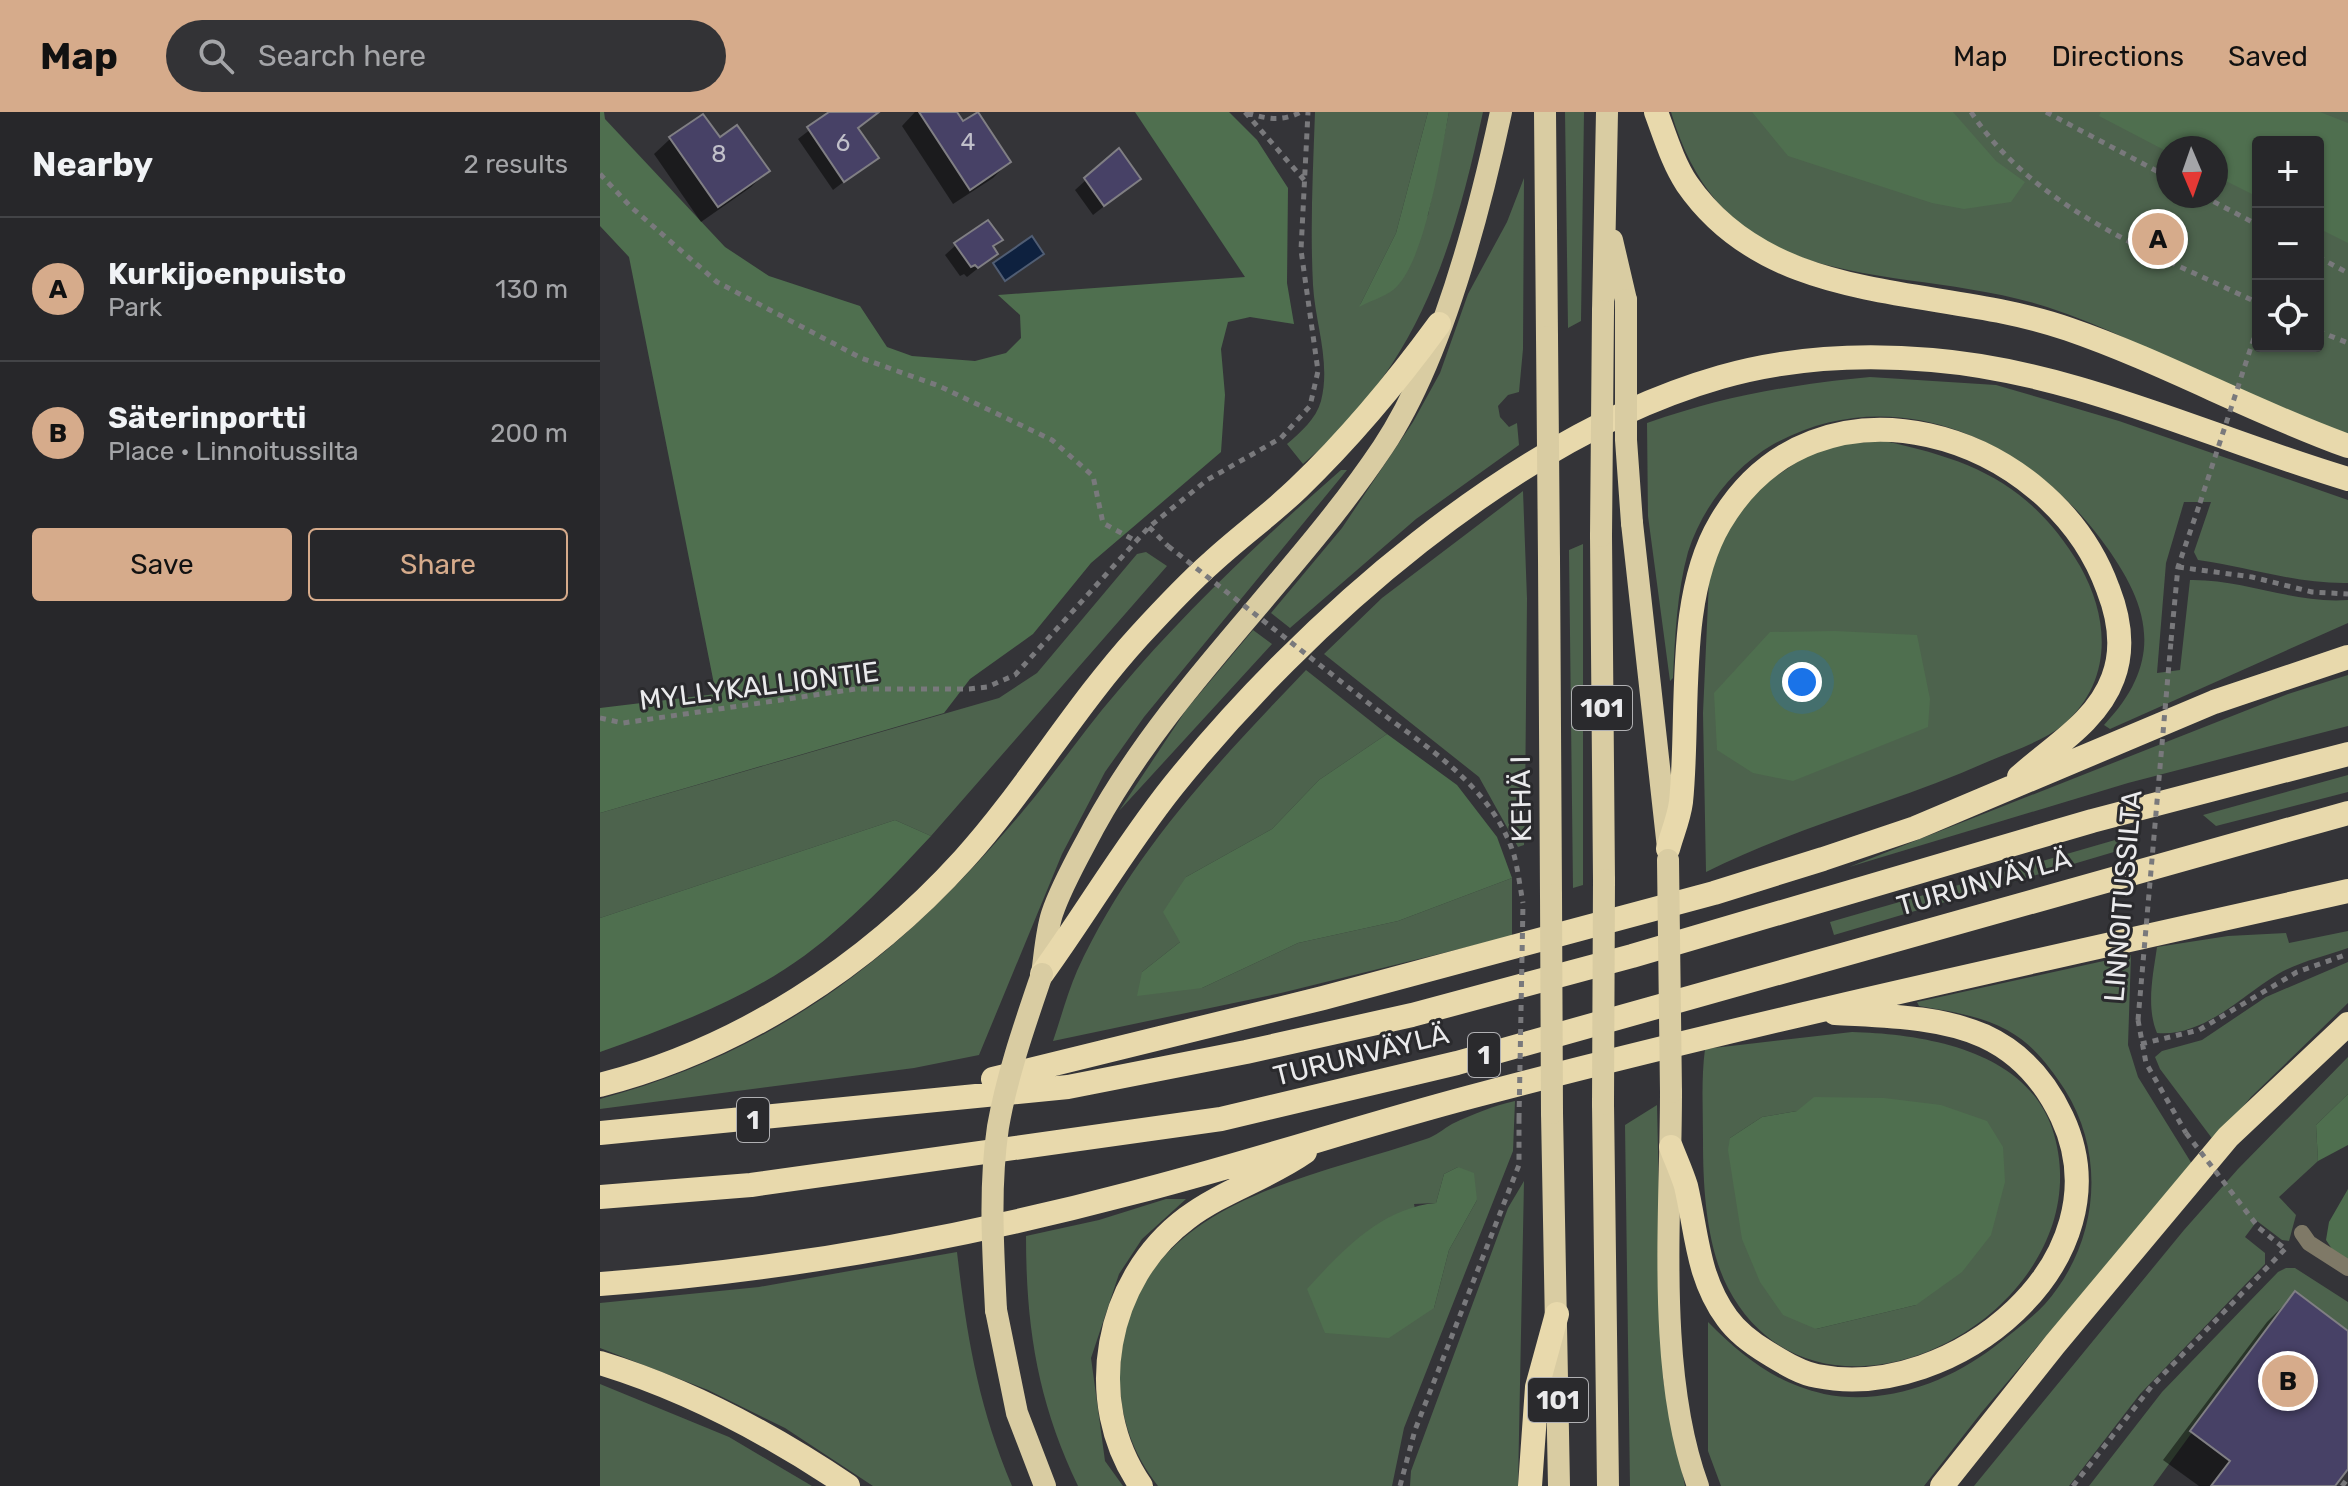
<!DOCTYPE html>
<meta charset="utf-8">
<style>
body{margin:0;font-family:Rubik,sans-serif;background:#333336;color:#f1f3f6}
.controls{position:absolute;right:24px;top:24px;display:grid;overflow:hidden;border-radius:8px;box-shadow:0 2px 6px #0004}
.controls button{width:72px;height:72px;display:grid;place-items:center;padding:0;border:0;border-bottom:2px solid #434447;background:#27272a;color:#f1f3f6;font:40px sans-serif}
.compass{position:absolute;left:1556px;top:24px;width:72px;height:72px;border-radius:50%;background:#27272a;box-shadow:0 2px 6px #0004;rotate:178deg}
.you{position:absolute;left:1202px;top:570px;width:28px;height:28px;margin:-20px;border:6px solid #fff;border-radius:50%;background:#1a73e8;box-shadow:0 0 0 12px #1a73e833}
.badge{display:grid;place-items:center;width:52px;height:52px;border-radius:50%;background:#d6ab8b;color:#111;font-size:26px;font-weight:700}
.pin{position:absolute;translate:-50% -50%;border:4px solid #fff;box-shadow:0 2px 8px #0006}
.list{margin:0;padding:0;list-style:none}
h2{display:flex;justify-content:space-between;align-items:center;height:104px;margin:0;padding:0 32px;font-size:34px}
h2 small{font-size:26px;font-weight:400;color:#a4a5a8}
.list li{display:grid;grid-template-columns:52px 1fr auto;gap:24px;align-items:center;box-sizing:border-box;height:144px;padding:0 32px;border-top:2px solid #434447}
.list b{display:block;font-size:30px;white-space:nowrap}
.list p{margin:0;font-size:26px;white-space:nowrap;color:#a4a5a8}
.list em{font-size:26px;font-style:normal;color:#a4a5a8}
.actions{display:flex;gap:16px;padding:24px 32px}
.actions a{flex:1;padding:18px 0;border:2px solid #d6ab8b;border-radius:8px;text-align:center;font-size:28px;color:#d6ab8b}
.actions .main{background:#d6ab8b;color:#111}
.icon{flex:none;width:44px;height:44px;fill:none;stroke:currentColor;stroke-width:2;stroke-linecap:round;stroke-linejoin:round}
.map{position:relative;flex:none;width:1748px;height:1374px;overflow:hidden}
header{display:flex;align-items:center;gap:48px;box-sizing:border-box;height:112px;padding:0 40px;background:#d6ab8b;color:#111}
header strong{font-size:38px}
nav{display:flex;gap:44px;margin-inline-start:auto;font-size:28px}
.search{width:560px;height:72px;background:#333336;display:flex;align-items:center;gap:20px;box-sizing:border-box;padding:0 28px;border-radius:44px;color:#a4a5a8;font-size:30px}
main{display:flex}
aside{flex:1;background:#27272a}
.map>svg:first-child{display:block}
.green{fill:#4d634d;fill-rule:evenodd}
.forest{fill:#4f6f4f}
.water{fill:#0e213f;stroke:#505d73;stroke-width:2}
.shadow{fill:#0007}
.building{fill:#474166;stroke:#807f84;stroke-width:2}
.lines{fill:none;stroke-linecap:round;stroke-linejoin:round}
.path{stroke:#79797c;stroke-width:5;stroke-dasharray:6 6;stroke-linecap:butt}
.minor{stroke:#7f7967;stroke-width:16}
.trunk{stroke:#d9cca2;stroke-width:22}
.motorway{stroke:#e8d9ac;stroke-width:24}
.path-bridge{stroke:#79797c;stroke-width:5;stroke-dasharray:6 6;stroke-linecap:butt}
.trunk-bridge{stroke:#d9cca2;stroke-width:22}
.labels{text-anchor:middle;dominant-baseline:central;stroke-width:6;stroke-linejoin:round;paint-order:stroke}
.number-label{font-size:24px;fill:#c1c0ca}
.shield{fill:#2a2a2d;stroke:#b0b0b3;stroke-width:2}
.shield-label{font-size:26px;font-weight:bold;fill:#eaeaec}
.street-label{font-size:28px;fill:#eaeaec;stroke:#2a2a2d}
</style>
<header>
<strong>Map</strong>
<div class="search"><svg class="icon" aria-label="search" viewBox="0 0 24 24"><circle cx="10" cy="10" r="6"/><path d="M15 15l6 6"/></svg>Search here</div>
<nav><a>Map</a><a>Directions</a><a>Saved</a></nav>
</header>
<main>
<aside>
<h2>Nearby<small>2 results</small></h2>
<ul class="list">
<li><span class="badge">A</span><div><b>Kurkijoenpuisto</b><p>Park</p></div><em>130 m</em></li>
<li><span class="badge">B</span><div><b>Säterinportti</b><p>Place · Linnoitussilta</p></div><em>200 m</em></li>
</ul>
<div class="actions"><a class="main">Save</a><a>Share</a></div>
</aside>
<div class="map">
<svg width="1748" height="1374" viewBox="0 0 1748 1374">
<rect width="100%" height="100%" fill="#343438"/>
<path class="green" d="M715 0H828L796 121 760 193 828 103 849 0H883C852 143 818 254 703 352L687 332C701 320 716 307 721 289 731 250 715 211 713 173 710 115 713 58 715 0Z
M965 0H984L981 209 968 216Z
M1071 0H1748V324C1703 305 1658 288 1614 268 1559 242 1505 214 1447 195 1296 147 1128 194 1071 0ZM1658 30H1718V234H1658ZM1568 36H1616V84H1568Z
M924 66 923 237 919 280 908 283 898 294 900 305 909 315 917 311 919 333 816 407 690 516 671 501 742 416 813 310 840 261 868 182 907 110Z
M1270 265 1396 273 1519 309 1748 388V471C1697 472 1649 455 1598 448L1594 440 1611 390H1584L1566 451 1557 561 1580 558 1590 468C1644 467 1694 492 1748 488V511L1510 617 1504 613C1566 548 1550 492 1500 426 1424 325 1291 266 1172 333 1133 356 1102 396 1088 440 1077 479 1075 525 1073 566L1070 569 1048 404 1047 311C1125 284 1188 273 1270 265Z
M1284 329C1373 348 1431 372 1480 454 1510 507 1513 570 1463 613 1442 630 1412 639 1387 650 1295 691 1195 715 1106 760L1103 601 1109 468 1121 431 1153 380 1222 333Z
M741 358H747L544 605 505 660 462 742 379 943 314 956 0 997V987C182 938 303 841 423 699 456 660 484 618 517 580 585 499 662 427 741 358Z
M923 379 927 487 925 698 924 733 918 735 879 665 724 542 782 486Z
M983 432V773L973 776 969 438Z
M546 440 567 454 331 724 295 708 0 806V701L399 586 437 561 537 442Z
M653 518 672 532 519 699 586 598Z
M706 558 787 622 719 668 672 717 586 765 580 830 542 860 602 876 698 831 798 809 912 766V824L681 881 453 929C461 906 467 882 477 859 531 741 618 650 706 558Z
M1748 563V614L1528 671 1249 755 1688 582Z
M1748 663V680L1616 714 1603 703Z
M1522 726 1524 737 1234 823 1230 810Z
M1748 819V836C1726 844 1698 850 1678 862 1641 884 1604 925 1557 921 1546 895 1553 863 1557 835L1628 824 1686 821 1689 831Z
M1531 843 1528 933 1538 965 1592 1052 1381 1301 1324 1374H1121L1108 1339V1210C1142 1244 1175 1271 1224 1282 1284 1294 1347 1271 1394 1235 1412 1221 1430 1208 1445 1192 1498 1132 1507 1045 1465 978 1449 954 1433 932 1407 918 1382 904 1348 899 1319 894L1317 890Z
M1748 850V891L1651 985 1614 1029 1560 957 1555 945 1562 939 1602 928 1666 885Z
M1252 920C1324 922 1425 938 1452 1016 1512 1195 1222 1355 1128 1176 1106 1133 1103 1075 1103 1028 1103 998 1101 967 1105 937ZM1197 999 1316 1193 1216 1217 1130 1026 1162 1005Z
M1748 945V982L1716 1013 1718 1049 1679 1085 1696 1103 1689 1129 1682 1128 1657 1109 1645 1125 1665 1141V1152L1540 1282 1469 1374H1374L1584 1118 1638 1057Z
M915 989 913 1039 804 1316 792 1374H558C528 1336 516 1292 521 1244 538 1089 707 1068 826 1027 836 1024 843 1017 852 1012 873 1002 893 994 915 989ZM858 1055 877 1088 849 1138 834 1196 814 1092 836 1091 844 1062Z
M1057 993 1063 1267 1085 1374H1030L1025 1013Z
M924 1069 918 1374H810L811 1359 908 1096Z
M566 1087H586L542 1127 519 1162 491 1246 505 1349 523 1374H478C438 1290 426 1217 426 1124L499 1108Z
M357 1140C367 1226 378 1293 412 1374H273L185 1316 108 1278 0 1236V1191L159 1175Z
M1686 1156H1695L1748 1190V1219L1695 1179 1553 1374H1489L1562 1280 1678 1160Z
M0 1272 129 1325 212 1374H0Z"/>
<path class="forest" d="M0 0H4L5 7 125 135 169 164 260 194 287 235 312 244 375 249 406 241 421 226 420 203 398 183 645 165 535 0H629L657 28 688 76 687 171 694 212 650 205 628 210 621 237 625 283 621 340 491 451 433 522 370 567 344 601 0 701V596L116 582 29 145 0 114Z
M828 0H849C841 41 825 153 793 178 784 185 770 189 759 195L796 121Z
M1152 0H1353L1396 49 1425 70 1411 90 1364 97 1332 91 1188 44Z
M1501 0H1720L1748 11V131L1718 116V30H1658V85L1616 64V36H1568V40L1499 4Z
M1235 519 1317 523 1330 587 1328 615 1193 669 1153 661 1117 638 1114 581 1170 520Z
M787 622 857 673 897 725 912 766 798 809 698 831 602 876 537 884 542 860 580 830 563 800 586 765 672 717 719 668Z
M295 708 331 724C289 769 237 824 185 857 128 894 64 917 0 940V806Z
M1748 982V1033L1718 1049 1716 1013Z
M1214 985 1284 986 1341 993 1387 1009 1403 1035 1405 1070 1391 1123 1362 1160 1316 1193 1216 1217 1183 1203 1160 1170 1142 1127 1128 1038 1130 1026 1162 1005 1197 999Z
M858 1055 874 1061 877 1088 849 1138 834 1196 789 1226 725 1221 707 1177C742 1139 781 1096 836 1091L844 1062Z
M1748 1077V1152L1738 1146 1726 1128 1729 1110Z"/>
<path class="water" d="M432 124 444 142 405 169 393 151Z"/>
<path class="shadow" d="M233 0H238L276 45 233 78 198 27Z
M315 0H355L363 11 409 50 393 66 353 92 302 14Z
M70 27 119 28 167 59 151 75 101 110 54 42Z
M539 67 493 103 475 78 486 68Z
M400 127 392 135 396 142 367 165 364 162 360 164 345 143 356 133Z
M1695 1182 1748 1221V1354L1733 1374H1599L1563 1348 1667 1210Z"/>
<path class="building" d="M229 0H279L258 16 279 46 244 70 207 15Z
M319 0H357L363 9 378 0 411 50 370 78Z
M103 2 120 25 137 13 170 59 118 95 69 25Z
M519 36 541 67 504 94 484 66Z
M388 108 403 128 393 134 398 142 378 156 375 153 371 155 354 131Z
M1695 1179 1748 1219V1357L1735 1374H1611L1630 1349 1590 1319Z"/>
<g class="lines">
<path class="path" d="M645 0 705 69
M1371 0C1435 98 1556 142 1658 191
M1446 0 1568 65
M647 1C668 7 681 10 701 0
M0 62 31 95 117 170 261 246 339 274 452 328 493 364 503 411 536 429
M1603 84 1658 113
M1718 145 1748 161
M1718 219 1748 231
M1652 232 1658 215
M549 415 568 434
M1578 455 1652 465 1712 480 1748 482
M1571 529 1578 455 1600 391
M776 597C828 636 893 676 914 743 918 758 920 775 923 791
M0 606 23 611 256 577H369L387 575 415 563 549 415 607 368 681 326 710 294 718 259 701 138 708 0
M1538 908 1546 951 1586 1021
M1541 932 1599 918 1697 860 1748 842
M1659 1116 1684 1136
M800 1374 815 1318 919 1053V1007
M1473 1374 1551 1275 1688 1134
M1742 1374 1748 1366"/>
<path class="minor" d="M1702 1121 1709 1131 1748 1156"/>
<path class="trunk" d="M945 0 947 225
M1012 128 1026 188
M1003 199 1007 0
M1032 411 1068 736
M1001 424 1004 768
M949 447 951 783
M442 862C445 842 446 821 452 802 462 772 480 742 494 715 572 573 694 468 783 335 841 248 879 102 901 0
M1071 980C1071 1102 1056 1260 1098 1374
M1003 992 1008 1374
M952 1001 959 1374
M396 1198 417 1301 445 1374"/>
<path class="motorway" d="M1056 0C1065 24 1073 51 1087 72 1174 198 1340 172 1468 217 1564 250 1653 300 1748 334
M1068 737C1072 722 1079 706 1081 690 1090 604 1075 487 1120 411 1216 247 1451 319 1508 477 1519 505 1524 537 1513 566 1497 610 1452 635 1419 665
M442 862C487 800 525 734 573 674 705 510 915 324 1121 265 1188 246 1263 242 1332 248 1477 260 1610 326 1748 367
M393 967 723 886 1114 781 1223 747 1315 716 1614 590 1748 545
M0 973C140 937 267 854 364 747 427 677 475 594 539 524 562 499 586 473 611 451 639 425 670 403 698 376 751 325 796 271 839 212
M0 1021 468 975 646 940 812 903 1032 844 1492 709 1748 642
M1071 1035C1076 1048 1082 1061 1086 1074 1097 1121 1097 1165 1127 1206 1137 1220 1153 1232 1168 1241 1183 1250 1200 1261 1217 1264 1353 1291 1529 1148 1462 1005 1445 969 1421 941 1384 924 1338 904 1284 904 1235 901
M0 1085 151 1073 621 1007 857 951 1748 701
M0 1172C180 1159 358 1127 532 1081 646 1052 757 1015 870 985 1161 908 1455 845 1748 779
M0 1251C89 1278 171 1322 248 1374
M541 1374C482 1289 505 1167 587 1106 623 1079 668 1066 705 1040
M930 1374 937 1275 957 1202
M1342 1374 1455 1232 1628 1025 1748 912"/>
<path class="path-bridge" d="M1600 391 1652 232
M568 434 776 597
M1538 908 1571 529
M919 1007 923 791
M1586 1021 1659 1116"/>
<path class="trunk-bridge" d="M1026 188V328L1032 411
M947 225 949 447
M1001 424 1003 199
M1068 748 1071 980
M951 783 952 1001
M1003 992 1004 768
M396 1198C393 1137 389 1075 398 1015 407 963 425 912 442 862"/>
</g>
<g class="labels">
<g class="number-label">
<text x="368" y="30">4</text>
<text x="243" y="31">6</text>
<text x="119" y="42">8</text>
</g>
<g class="shield">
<rect x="972" y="574" width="60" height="44" rx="6"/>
<rect x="868" y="921" width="32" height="44" rx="6"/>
<rect x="137" y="986" width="32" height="44" rx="6"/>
<rect x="928" y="1266" width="60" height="44" rx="6"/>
</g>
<g class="shield-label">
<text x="1002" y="596">101</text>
<text x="884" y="943">1</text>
<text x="153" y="1008">1</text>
<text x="958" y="1288">101</text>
</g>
<g class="street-label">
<text transform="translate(159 574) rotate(-7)">MYLLYKALLIONTIE</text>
<text transform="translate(921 687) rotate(-91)">KEHÄ I</text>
<text transform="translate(1384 770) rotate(-16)">TURUNVÄYLÄ</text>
<text transform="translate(1523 784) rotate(-85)">LINNOITUSSILTA</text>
<text transform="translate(761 943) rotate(-14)">TURUNVÄYLÄ</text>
</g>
</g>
</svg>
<div class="controls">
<button>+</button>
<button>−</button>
<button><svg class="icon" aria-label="locate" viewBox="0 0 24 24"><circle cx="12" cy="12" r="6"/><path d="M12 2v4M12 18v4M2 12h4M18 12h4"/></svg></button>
</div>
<svg class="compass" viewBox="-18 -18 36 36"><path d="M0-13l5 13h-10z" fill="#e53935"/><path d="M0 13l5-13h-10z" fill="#a4a5a8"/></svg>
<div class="you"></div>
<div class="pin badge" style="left:1558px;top:127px">A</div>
<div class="pin badge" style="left:1688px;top:1269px">B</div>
</div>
</main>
